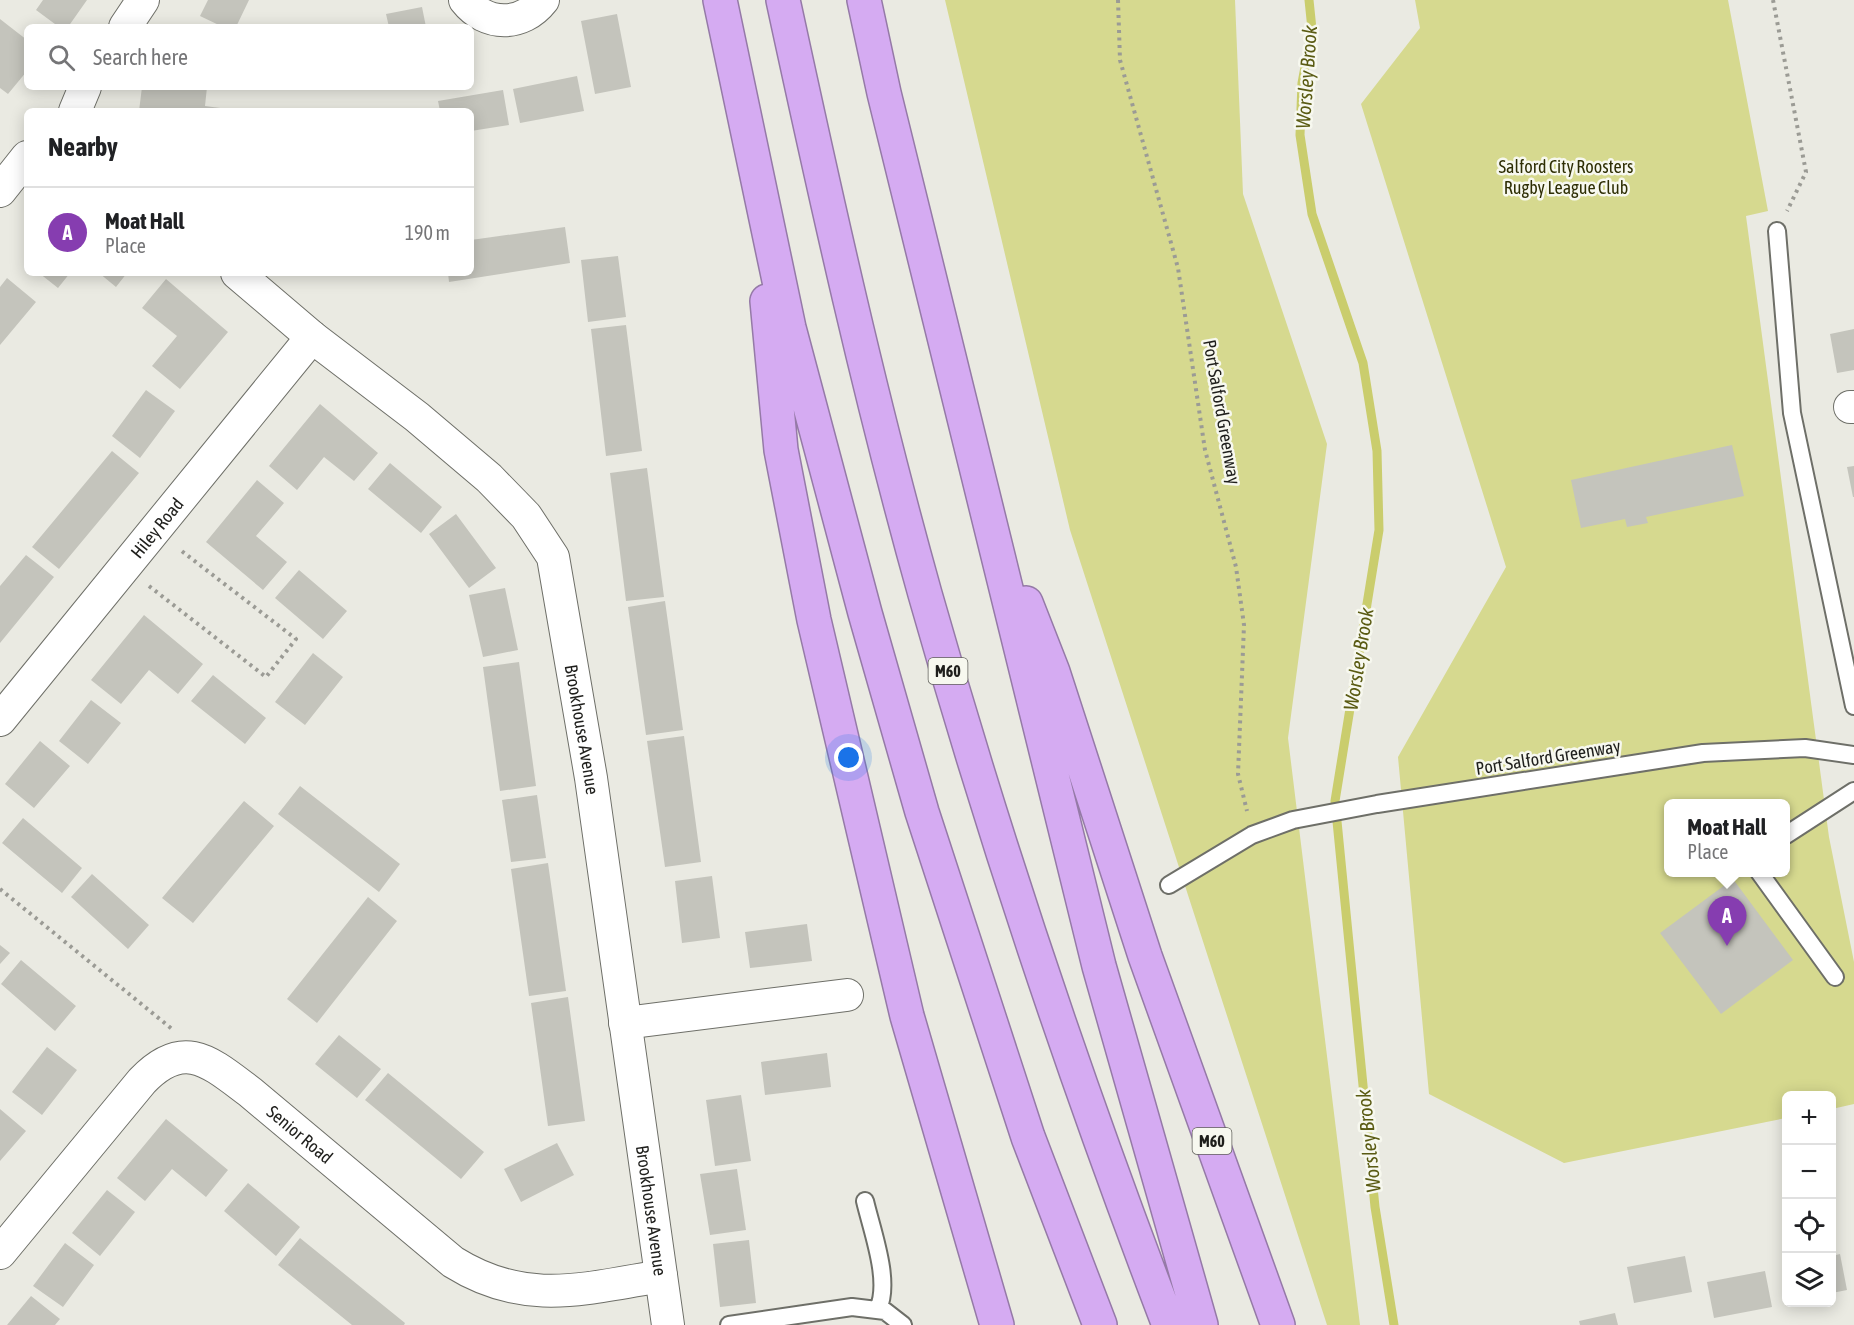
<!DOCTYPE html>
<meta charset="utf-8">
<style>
body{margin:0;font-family:"Asap Condensed",sans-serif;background:#f6f6f6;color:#202124}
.controls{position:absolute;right:18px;bottom:18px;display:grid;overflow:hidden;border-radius:9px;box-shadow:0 3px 15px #0003}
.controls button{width:54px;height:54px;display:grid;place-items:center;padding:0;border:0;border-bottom:2px solid #e0e0e0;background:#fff;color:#202124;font:30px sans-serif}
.you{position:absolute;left:849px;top:758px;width:21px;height:21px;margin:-15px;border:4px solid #fff;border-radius:50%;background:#1a73e8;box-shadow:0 0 0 9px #1a73e833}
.badge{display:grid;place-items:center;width:39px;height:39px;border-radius:50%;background:#863db0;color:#fff;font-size:20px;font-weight:700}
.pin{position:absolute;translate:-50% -50px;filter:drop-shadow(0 2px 3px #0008)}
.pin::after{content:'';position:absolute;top:32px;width:21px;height:18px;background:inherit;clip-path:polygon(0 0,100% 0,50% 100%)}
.popup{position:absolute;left:1664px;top:799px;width:126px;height:78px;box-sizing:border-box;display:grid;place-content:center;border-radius:9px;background:#fff;filter:drop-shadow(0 2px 4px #0005);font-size:20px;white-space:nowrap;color:#757577}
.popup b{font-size:22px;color:#202124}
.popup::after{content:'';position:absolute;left:50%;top:100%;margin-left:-12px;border:12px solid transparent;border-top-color:#fff}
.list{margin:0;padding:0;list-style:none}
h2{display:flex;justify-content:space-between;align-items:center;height:78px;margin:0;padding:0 24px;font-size:26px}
h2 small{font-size:20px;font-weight:400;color:#757577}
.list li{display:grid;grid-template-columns:39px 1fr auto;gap:18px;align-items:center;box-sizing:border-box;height:90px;padding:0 24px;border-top:2px solid #e0e0e0}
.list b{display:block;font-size:22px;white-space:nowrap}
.list p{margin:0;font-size:20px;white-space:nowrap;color:#757577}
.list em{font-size:20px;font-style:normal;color:#757577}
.icon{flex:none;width:33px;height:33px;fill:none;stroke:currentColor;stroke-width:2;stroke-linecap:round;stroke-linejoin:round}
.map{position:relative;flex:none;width:1854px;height:1325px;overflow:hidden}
.search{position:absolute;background:#fff;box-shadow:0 3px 15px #0003;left:24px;top:24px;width:450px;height:66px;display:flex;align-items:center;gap:15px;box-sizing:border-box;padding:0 21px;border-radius:9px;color:#757577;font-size:22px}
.panel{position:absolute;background:#fff;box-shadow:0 3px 15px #0003;left:24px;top:108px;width:450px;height:168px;border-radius:9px}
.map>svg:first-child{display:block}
.green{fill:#d6d98f;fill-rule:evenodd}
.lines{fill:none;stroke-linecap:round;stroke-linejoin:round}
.stream{stroke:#cacd6d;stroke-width:9}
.building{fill:#c4c4bc}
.lane-casing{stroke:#6e6f68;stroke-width:20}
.street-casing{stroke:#6e6f68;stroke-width:34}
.highway-casing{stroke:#957aa7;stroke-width:36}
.path{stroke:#9b9b95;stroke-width:4;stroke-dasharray:3 4.5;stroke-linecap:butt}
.lane{stroke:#fff;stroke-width:16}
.street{stroke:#fff;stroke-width:32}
.highway{stroke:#d5abf2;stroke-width:33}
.labels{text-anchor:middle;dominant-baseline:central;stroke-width:5;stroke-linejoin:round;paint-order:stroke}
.shield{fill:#f7f8ef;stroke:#60605b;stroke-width:1.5}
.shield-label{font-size:16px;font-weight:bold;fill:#1f1f1c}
.park-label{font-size:18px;fill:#2e2e04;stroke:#f7f8ef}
.street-label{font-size:18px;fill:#1f1f1c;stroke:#f7f8ef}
.water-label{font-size:20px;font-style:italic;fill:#5a5b13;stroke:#f7f8ef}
</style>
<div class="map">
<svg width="1854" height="1325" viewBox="0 0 1854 1325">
<rect width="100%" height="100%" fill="#eaeae2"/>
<path class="green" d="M945 0H1235L1243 194 1327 444 1288 738 1360 1325H1327L1070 530Z
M1415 0H1728L1768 211 1746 216 1829 837 1854 962V1104L1832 1109V1096H1786V1118L1564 1163 1429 1094 1398 757 1506 567 1361 104 1420 28ZM1668 804H1786V872H1668Z"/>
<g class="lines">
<path class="stream" d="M1309 0 1312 29 1302 83 1300 135 1312 214 1363 363 1377 451 1379 530 1335 801 1375 1207 1394 1325"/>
</g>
<path class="building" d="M43 0H87L68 27H59L36 10Z
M208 0H249L236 27H223L200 16Z
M422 7 426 27H389L386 14Z
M617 14 631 87 595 94 581 21Z
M0 19 27 40V71L8 94 0 88Z
M577 76 584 111 520 123 513 89Z
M142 87H207L205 106 243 111H139Z
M503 90 509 125 471 131V111H440L438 101Z
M565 227 570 263 449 282 448 273H471V240Z
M618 256 626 317 588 322 581 260Z
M39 273H70L58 288Z
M99 273H127L116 287Z
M7 278 36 302 0 345V287Z
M166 279 228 332 180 389 152 366 177 336 142 308Z
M626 325 642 451 606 456 591 329Z
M1854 329V370L1837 373 1830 334Z
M146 390 175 411 140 458 112 436Z
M320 404 378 453 354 481 324 457 297 490 269 466Z
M1732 445 1744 496 1646 517 1648 523 1627 527 1625 519 1581 528 1571 480Z
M112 451 139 473 59 569 32 547Z
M390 463 442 507 421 533 368 489Z
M1854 466V497H1853L1847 467Z
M647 468 664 597 626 601 610 473Z
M257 480 284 503 256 536 287 562 263 590 206 542Z
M456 514 496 568 469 588 429 534Z
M26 555 54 577 0 643V586Z
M299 570 347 611 323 639 275 598Z
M505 588 518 650 483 657 469 595Z
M665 601 683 730 646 735 628 607Z
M144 615 203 664 178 694 149 670 121 704 91 680Z
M313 653 343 677 305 725 275 702Z
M519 662 536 786 500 791 483 667Z
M213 675 266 718 245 744 191 701Z
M91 700 121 723 88 764 59 741Z
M684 736 701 862 665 867 647 741Z
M40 741 70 766 34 808 5 784Z
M300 786 400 864 379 892 278 814Z
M537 795 546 858 511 862 502 800Z
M244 801 274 826 193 923 162 898Z
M23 818 82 868 62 893 2 843Z
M548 863 566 991 529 996 511 869Z
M92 874 149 925 128 949 71 897Z
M712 876 720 938 682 943 675 881Z
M1733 879 1793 960 1721 1014 1660 933Z
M368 897 397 921 317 1023 287 999Z
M807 924 812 961 750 968 745 932Z
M0 945 10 953 0 964Z
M21 960 76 1006 55 1031 1 984Z
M568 997 585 1121 548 1126 531 1003Z
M339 1035 381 1069 357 1098 315 1064Z
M47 1047 77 1070 42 1115 12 1092Z
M827 1053 831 1087 765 1095 761 1062Z
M388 1073 484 1152 461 1179 365 1100Z
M741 1095 751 1161 715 1166 706 1100Z
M0 1109 26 1131 0 1161Z
M166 1119 228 1170 206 1197 172 1169 145 1201 117 1178Z
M557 1143 574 1175 521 1202 504 1169Z
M737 1169 746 1230 710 1235 700 1174Z
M248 1183 300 1227 276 1256 224 1211Z
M107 1190 135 1212 100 1256 72 1233Z
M300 1238 405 1323 404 1325H352L278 1265Z
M749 1240 756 1303 720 1307 713 1244Z
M65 1243 94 1265 63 1307 33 1286Z
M1840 1254 1847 1290 1832 1293V1256Z
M1685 1256 1692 1292 1634 1303 1627 1267Z
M1786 1265V1283L1782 1266Z
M1765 1271 1772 1307 1714 1318 1707 1282Z
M31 1296 60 1319 55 1325H7Z
M1615 1313 1618 1325H1580L1579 1321Z"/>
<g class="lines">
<defs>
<path id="lane" d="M1777 231 1792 413 1854 706
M1786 835 1854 791
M1759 872 1835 977
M1169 885 1252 835 1293 820 1377 804 1703 753 1805 748 1854 755
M865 1201C872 1231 891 1281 878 1309
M729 1325 852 1307 885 1311 903 1325"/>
<g id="street">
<path d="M465 0C486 27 522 27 543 0"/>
<path d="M125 27 143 0"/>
<path d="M75 111 85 87"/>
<path d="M0 191 27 157"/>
<path id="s1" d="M237 273 312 337 417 417 489 478 526 516 553 557 591 778 668 1325"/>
<path d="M1850 407H1854"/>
<path id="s2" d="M0 720 312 337"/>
<path d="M625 1023 847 995"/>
<path id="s3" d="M0 1253 142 1081C184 1037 210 1062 250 1092L453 1262C525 1307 583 1289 661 1276"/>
</g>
<path id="highway" d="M720 0 789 328 865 613 922 812 1028 1137 1100 1325
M783 0C826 199 870 398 925 594 995 841 1077 1085 1169 1325
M864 0 884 93 1099 966 1201 1325
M767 301 781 450 814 620 907 1016 997 1325
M1026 603 1053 672 1145 956 1278 1325"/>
</defs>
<use href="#lane" class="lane-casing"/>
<use href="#street" class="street-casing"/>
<use href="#highway" class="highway-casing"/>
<path class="path" d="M1118 0 1120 60 1178 268 1205 450 1236 567 1244 625 1238 774 1247 811
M1773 0 1806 172 1787 211
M149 586 266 677 296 639 179 549
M0 889 172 1029"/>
<use href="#lane" class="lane"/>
<use href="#street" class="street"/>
<use href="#highway" class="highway"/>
</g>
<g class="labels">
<g class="shield">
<rect x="928.5" y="658" width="39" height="26" rx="4.5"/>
<rect x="1192.5" y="1128" width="39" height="26" rx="4.5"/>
</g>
<g class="shield-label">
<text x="948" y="671">M60</text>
<text x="1212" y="1141">M60</text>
</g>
<g class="park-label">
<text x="1566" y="166">Salford City Roosters<tspan x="1566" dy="21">Rugby League Club</tspan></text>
</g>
<g class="street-label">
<text transform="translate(1222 412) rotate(80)">Port Salford Greenway</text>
<text stroke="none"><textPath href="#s2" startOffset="248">Hiley Road</textPath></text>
<text stroke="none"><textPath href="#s1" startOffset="602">Brookhouse Avenue</textPath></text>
<text transform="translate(1548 757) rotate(-9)">Port Salford Greenway</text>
<text stroke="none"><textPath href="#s3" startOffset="414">Senior Road</textPath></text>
<text stroke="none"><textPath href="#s1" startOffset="1088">Brookhouse Avenue</textPath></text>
</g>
<g class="water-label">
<text transform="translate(1306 77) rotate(-86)">Worsley Brook</text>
<text transform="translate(1358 659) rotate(-81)">Worsley Brook</text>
<text transform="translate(1368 1141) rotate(-96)">Worsley Brook</text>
</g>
</g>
</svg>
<div class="controls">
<button>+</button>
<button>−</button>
<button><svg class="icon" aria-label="locate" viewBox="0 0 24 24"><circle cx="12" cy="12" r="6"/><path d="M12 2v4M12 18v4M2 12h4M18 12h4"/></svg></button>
<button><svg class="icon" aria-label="layers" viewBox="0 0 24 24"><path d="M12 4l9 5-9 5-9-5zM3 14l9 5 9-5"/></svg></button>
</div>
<div class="you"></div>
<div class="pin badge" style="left:1727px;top:946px">A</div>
<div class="popup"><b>Moat Hall</b>Place</div>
<div class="search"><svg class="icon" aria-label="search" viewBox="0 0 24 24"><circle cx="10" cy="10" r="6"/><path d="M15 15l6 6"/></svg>Search here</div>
<section class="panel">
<h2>Nearby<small></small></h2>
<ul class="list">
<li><span class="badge">A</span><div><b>Moat Hall</b><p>Place</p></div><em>190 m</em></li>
</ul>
</section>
</div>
